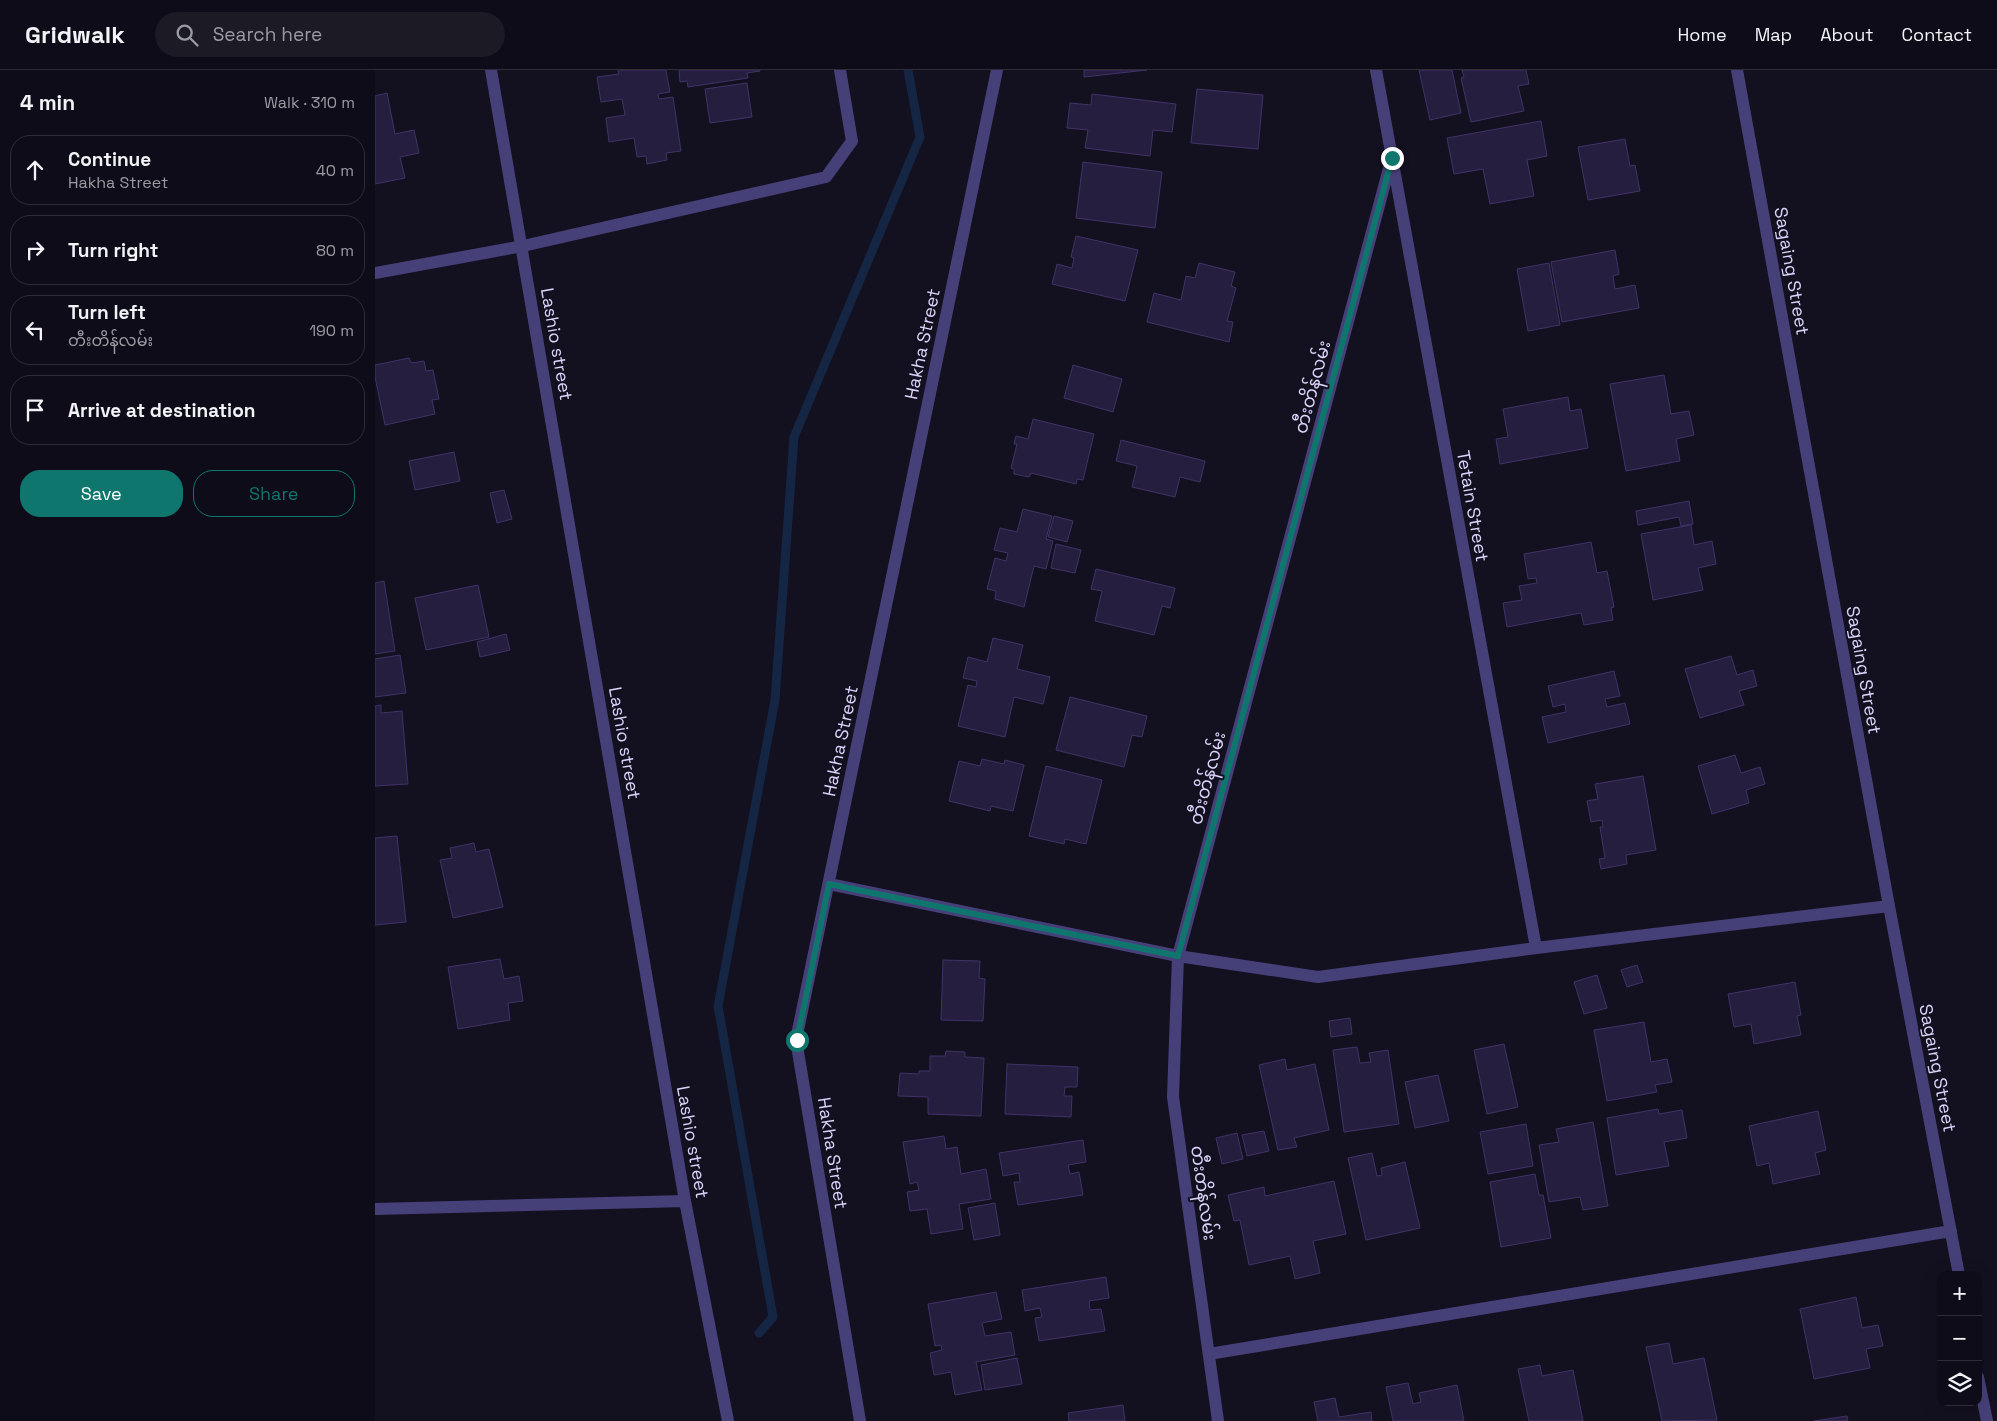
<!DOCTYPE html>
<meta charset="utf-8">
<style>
body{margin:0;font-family:"Space Grotesk","Noto Sans Myanmar",sans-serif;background:#1c1a25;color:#f1f3f6}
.controls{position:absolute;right:15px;bottom:15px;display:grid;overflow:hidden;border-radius:10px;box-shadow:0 5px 20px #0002}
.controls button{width:45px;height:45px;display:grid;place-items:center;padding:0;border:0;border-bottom:1px solid #2e2c37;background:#0e0c18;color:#f1f3f6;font:25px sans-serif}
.stop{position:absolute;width:15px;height:15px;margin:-11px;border:4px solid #0f766e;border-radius:50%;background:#fff}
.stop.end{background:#0f766e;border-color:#fff;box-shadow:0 1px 5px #0008}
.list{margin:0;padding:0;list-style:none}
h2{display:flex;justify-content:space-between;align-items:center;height:65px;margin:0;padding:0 20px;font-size:21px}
h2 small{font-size:16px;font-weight:400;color:#9b9ba2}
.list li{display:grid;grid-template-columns:32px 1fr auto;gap:15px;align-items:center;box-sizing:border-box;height:70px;margin:0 10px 10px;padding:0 10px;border:1px solid #2e2c37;border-radius:20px}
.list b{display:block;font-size:19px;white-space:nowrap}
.list p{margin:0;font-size:16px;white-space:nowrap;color:#9b9ba2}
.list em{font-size:16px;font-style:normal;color:#9b9ba2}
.actions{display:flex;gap:10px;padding:15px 20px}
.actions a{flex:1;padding:11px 0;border:1px solid #0f766e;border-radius:20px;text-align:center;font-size:18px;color:#0f766e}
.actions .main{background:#0f766e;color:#fff}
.icon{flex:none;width:28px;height:28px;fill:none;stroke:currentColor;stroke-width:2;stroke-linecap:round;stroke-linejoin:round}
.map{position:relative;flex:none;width:1622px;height:1351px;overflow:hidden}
header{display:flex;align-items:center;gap:30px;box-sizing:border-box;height:70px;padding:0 25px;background:#0e0c18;border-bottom:1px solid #2e2c37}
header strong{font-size:24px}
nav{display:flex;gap:28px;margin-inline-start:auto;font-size:18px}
.search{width:350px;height:45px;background:#1c1a25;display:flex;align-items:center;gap:12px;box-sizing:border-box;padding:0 18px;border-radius:28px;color:#9b9ba2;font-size:19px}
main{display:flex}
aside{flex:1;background:#0e0c18}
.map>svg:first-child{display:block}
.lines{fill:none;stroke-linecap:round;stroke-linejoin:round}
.stream{stroke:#152544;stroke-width:9}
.building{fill:#261e3e;stroke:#403368}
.street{stroke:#464079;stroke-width:12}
.route{stroke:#0f766e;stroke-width:6}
.labels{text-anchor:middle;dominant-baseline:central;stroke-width:4;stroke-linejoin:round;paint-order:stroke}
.street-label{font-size:18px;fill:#dad4fa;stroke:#131020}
</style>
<header>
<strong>Gridwalk</strong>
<div class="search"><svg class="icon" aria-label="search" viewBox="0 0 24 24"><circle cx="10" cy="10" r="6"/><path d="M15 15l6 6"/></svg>Search here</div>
<nav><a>Home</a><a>Map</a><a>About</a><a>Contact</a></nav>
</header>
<main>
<aside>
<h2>4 min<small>Walk · 310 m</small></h2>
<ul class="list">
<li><svg class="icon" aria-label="ahead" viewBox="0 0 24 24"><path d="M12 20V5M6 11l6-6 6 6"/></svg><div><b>Continue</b><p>Hakha Street</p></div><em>40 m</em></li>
<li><svg class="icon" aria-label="right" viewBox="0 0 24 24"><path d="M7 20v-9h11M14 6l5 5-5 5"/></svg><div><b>Turn right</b></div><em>80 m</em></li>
<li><svg class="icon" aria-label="left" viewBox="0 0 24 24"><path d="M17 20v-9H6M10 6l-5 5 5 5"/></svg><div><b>Turn left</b><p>တီးတိန်လမ်း</p></div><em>190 m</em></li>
<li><svg class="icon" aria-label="arrive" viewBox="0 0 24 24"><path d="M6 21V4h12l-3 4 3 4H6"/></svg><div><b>Arrive at destination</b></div></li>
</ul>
<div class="actions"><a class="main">Save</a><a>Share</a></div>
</aside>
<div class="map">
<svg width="1622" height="1351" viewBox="0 0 1622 1351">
<rect width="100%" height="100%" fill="#131020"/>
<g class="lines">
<path class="stream" d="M384 1263 398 1247 343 936 400 630 419 367 545 67 533 0"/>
</g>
<path class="building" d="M243 0H291L295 22 283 24 284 29 298 27 306 81 291 83 292 90 272 94 271 86 262 87 259 68 234 72 231 48 250 45 247 29 226 32 222 7 244 4Z
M304 0H385V1L372 3 373 8 313 17 312 11 305 12Z
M709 0H772L709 7Z
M1044 0H1077L1086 43 1055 50Z
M1087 0H1151L1154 14 1143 16 1149 41 1096 52 1086 8 1089 7Z
M372 13 377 47 335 53 330 19Z
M822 19 888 25 883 79 816 73Z
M12 23 20 64 39 60 44 83 25 87 30 108 0 114V26Z
M717 24 801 34 797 62 778 60 775 86 710 78 713 60 692 58 695 33 716 35Z
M1166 51 1172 86 1152 90 1159 126 1115 134 1108 99 1079 104 1072 68Z
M1250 69 1255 96 1260 95 1265 121 1213 130 1203 77Z
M708 92 787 102 780 158 701 148Z
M701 166 763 180 750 231 677 214 682 194 697 198 699 188 696 187Z
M1240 180 1244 204 1238 206 1240 219 1260 215 1264 238 1187 252 1176 192Z
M824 193 860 202 856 216 861 218 852 251 858 252 854 272 772 252 779 223 806 230 811 206 820 208Z
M1174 193 1185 255 1153 261 1142 199Z
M34 288 36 293 49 291 51 301 58 300 64 329 57 330 60 344 10 355 0 307V295Z
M698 295 747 309 738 342 689 328Z
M1289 305 1296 344 1314 341 1319 365 1301 369 1305 391 1251 401 1235 314Z
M1193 327 1195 341 1206 339 1213 378 1125 394 1121 369 1133 367 1128 339Z
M658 349 719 364 708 410 702 409 701 414 656 403 654 407 639 404V399L636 398 642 374H639L641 366 653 369Z
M746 370 830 391 825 412 805 407 800 427 757 417 762 396 741 391Z
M79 382 85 411 40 420 34 391Z
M129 420 137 449 122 453 115 423Z
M1314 431 1318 454 1306 456 1304 447 1263 455 1261 441Z
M648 439 677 446 671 469 678 471 671 499 659 496 649 537 620 529 621 521 612 519 620 488 631 491 633 483 619 480 625 458 642 462Z
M679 446 698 451 692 472 673 467Z
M1316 455 1319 475 1337 471 1341 494 1323 498 1328 520 1278 530 1266 464Z
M1216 472 1222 503 1232 501 1239 537 1236 538 1238 550 1209 555 1206 543 1132 557 1128 533 1147 530 1144 516 1162 513 1161 508 1153 509 1149 484Z
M681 474 706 480 700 503 676 498Z
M721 499 800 518 795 538 787 536 779 565 720 551 727 521 716 519Z
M9 511 20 581 0 584V513Z
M103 515 114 567 51 580 40 528Z
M131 564 135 580 105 587 102 572Z
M618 568 648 575 642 599 675 607 668 634 639 627 630 667 583 656 593 615 601 617 602 611 588 608 593 587 612 592Z
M25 585 31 623 0 627V589Z
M1356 586 1362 605 1378 600 1382 616 1364 621 1369 635 1325 648 1310 599Z
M1239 601 1245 626 1230 629 1232 637 1250 633 1255 654 1173 673 1167 647 1191 642 1190 634 1178 637 1173 616Z
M695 627 772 646 767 667 757 665 749 697 681 680Z
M6 635V643L27 641 33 714 0 716V636Z
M1360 685 1366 703 1385 697 1390 714 1371 720 1374 733 1337 744 1323 696Z
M607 689 629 694 630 690 649 695 638 741 616 736 615 741 574 731 584 691 605 696Z
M671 696 727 710 711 774 690 769 689 774 654 766Z
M1268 706 1281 780 1251 785 1252 794 1226 799 1224 789 1230 788 1225 757H1228L1227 750 1216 752 1212 731 1223 729 1220 714Z
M22 766 31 852 0 855V768Z
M99 773 101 782 114 779 128 837 78 848 65 790 77 788 75 778Z
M125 889 129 909 144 906 148 931 133 933 135 950 83 959 73 897Z
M568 890 605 891 604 908 610 909 608 951 566 950Z
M1262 895 1268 912 1252 917 1246 900Z
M1222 905 1232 938 1209 944 1199 912Z
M1420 912 1426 945 1422 946 1426 965 1379 974 1376 954 1359 957 1353 924Z
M975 948 977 964 956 967 954 951Z
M1269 952 1276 992 1292 989 1297 1012 1280 1015 1282 1022 1232 1031 1219 960Z
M1129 974 1143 1037 1112 1044 1099 980Z
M982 977 985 993 996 992 994 983 1013 980 1024 1054 969 1062 958 980Z
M571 981 590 982V987L609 988 606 1046 553 1044V1027L523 1026 525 1003 544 1004V1001H555V986H570Z
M910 989 912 1000 940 994 954 1060 919 1068 922 1077 903 1080 884 995Z
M632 994 703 997 702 1017H690L689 1026H697L696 1047 630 1044Z
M1063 1005 1074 1051 1040 1058 1030 1012Z
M1283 1039 1284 1044 1307 1040 1312 1068 1289 1072 1294 1096 1241 1105 1232 1048Z
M1443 1041 1451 1080 1440 1083 1445 1104 1398 1114 1394 1093 1382 1096 1374 1056Z
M1218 1052 1233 1136 1208 1140 1205 1127 1174 1132 1164 1075 1184 1072 1181 1059Z
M1151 1054 1158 1096 1113 1104 1105 1062Z
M889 1061 894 1081 872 1086 867 1065Z
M862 1063 868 1089 847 1094 841 1068Z
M569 1066 571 1079 582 1077 586 1104 611 1099 616 1129 584 1134 588 1159 556 1164 552 1139 535 1141 532 1122 544 1120 542 1112 535 1114 528 1072Z
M708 1070 711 1092 693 1095 695 1104 704 1102 708 1125 643 1135 639 1112H645L644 1103 628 1106 624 1083Z
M997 1083 1002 1106 1007 1105 1006 1098 1030 1092 1045 1158 991 1170 973 1088Z
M1160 1104 1164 1125H1168L1176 1168 1126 1177 1115 1112Z
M959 1111 971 1164 938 1171 945 1203 920 1209 915 1186 874 1195 865 1150 859 1151 853 1125 889 1117 890 1126Z
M620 1133 625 1165 599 1170 593 1138Z
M731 1207 734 1228 714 1231 715 1240 726 1239 730 1261 664 1271 660 1248 667 1247 665 1238 650 1241 647 1220Z
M621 1222 627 1249 607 1253 610 1266 636 1262 640 1285 601 1292 607 1320 580 1325 576 1302 559 1305 555 1283 567 1280 566 1275 560 1276 553 1234Z
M1481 1227 1487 1258 1503 1255 1508 1276 1491 1279 1495 1298 1439 1309 1425 1239Z
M1294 1273 1298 1294 1329 1288 1342 1350 1287 1351 1271 1277Z
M642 1288 647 1314 610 1320 606 1295Z
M1165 1295 1167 1306 1198 1300 1208 1351H1154L1143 1299Z
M1033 1313 1038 1334 1046 1332 1044 1323 1082 1315 1089 1351H1018L1011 1317Z
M960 1328 964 1347 996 1342 997 1351H943L939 1332Z
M748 1335 750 1351H694L693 1343Z
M1472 1346 1473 1351H1439Z"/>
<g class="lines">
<path class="street" d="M116 0 310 1131 353 1351
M1001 0 1161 878
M1362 0 1514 836 1584 1205
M0 203 148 176 451 107 477 71 465 0
M454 814 803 886 943 907 1161 878 1514 836
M0 1139 310 1131
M834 1284 1576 1161
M1603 1307 1612 1351
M485 1351 421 970 622 0
M843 1351 798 1027 803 886 1017 87"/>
</g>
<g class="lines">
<path class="route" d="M422 970 454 814 803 886 1017 88"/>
</g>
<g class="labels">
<g class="street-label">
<text transform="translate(1417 201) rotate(80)">Sagaing Street</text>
<text transform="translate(182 274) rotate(80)">Lashio street</text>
<text transform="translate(547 274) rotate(-78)">Hakha Street</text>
<text transform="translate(937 317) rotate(-75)">တီးတိန်လမ်း</text>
<text transform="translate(1098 436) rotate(80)">Tetain Street</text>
<text transform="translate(1489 600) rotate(80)">Sagaing Street</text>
<text transform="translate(465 671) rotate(-78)">Hakha Street</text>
<text transform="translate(250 673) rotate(80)">Lashio street</text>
<text transform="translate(832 708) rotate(-75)">တီးတိန်လမ်း</text>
<text transform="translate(1563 998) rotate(79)">Sagaing Street</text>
<text transform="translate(318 1072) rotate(80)">Lashio street</text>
<text transform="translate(458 1083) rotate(81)">Hakha Street</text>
<text transform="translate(829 1123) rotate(82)">တီးတိန်လမ်း</text>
</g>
</g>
</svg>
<div class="controls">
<button>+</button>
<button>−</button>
<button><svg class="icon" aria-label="layers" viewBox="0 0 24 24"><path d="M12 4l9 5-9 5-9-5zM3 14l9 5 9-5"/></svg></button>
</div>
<div class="stop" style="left:422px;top:970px"></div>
<div class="stop end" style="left:1017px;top:88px"></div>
</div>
</main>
